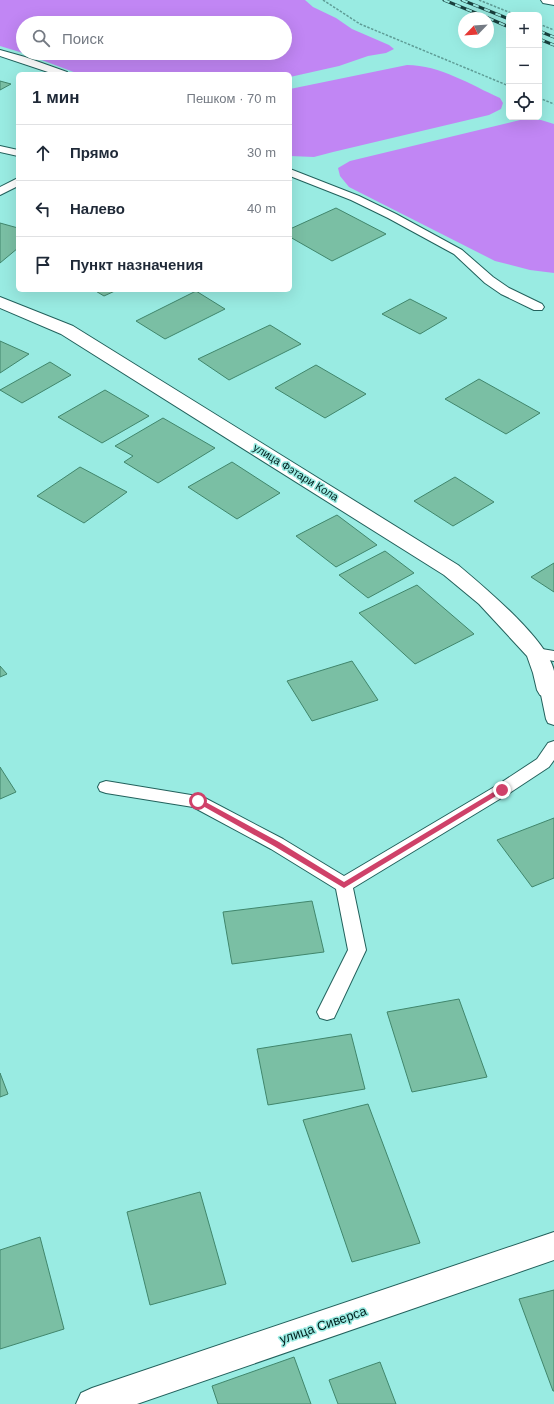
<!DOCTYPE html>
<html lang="ru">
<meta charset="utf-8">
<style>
body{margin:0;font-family:Helvetica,sans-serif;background:#f6f6f7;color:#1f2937}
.controls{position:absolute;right:12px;top:12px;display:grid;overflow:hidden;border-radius:6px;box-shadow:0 4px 16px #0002}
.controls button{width:36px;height:36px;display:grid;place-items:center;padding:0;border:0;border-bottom:1px solid #e0e1e3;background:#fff;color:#1f2937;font:20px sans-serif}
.compass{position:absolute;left:458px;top:12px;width:36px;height:36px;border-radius:50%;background:#fff;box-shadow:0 4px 16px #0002;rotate:245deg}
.stop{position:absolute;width:12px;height:12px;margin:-9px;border:3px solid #cf4169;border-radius:50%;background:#fff}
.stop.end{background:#cf4169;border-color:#fff;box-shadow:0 1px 4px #0008}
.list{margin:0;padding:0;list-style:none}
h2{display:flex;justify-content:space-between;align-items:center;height:52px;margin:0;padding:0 16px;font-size:17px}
h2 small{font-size:13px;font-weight:400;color:#747a83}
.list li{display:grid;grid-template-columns:26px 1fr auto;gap:12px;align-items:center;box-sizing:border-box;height:56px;padding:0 16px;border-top:1px solid #e0e1e3}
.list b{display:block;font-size:15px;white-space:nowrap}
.list em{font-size:13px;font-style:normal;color:#747a83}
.icon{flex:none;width:22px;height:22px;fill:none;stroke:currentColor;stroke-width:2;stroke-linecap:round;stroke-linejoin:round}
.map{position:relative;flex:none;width:554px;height:1404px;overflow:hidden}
.search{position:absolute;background:#fff;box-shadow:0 4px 16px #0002;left:16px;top:16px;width:276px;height:44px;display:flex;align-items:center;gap:10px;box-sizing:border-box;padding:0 14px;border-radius:22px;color:#747a83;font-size:15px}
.panel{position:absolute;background:#fff;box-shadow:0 4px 16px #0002;left:16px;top:72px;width:276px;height:220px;border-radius:6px}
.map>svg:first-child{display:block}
.forest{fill:#c186f4}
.building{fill:#7abfa4;stroke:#40866c}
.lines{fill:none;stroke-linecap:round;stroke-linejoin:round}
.lane-casing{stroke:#22615c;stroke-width:2}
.street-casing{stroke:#22615c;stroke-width:2}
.path{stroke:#5e9d96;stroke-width:1.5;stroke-dasharray:2.5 1.5;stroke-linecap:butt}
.lane{fill:#fff;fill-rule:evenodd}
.street{fill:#fff;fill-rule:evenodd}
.rail-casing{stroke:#19413e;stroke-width:3}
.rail{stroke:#99ebe2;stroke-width:2;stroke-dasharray:6;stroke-linecap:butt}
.route{fill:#cf4169}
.labels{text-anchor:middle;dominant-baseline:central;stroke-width:3;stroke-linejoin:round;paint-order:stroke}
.street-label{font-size:11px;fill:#001f1d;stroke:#99ebe2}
.near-street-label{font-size:13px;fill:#001f1d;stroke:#99ebe2}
</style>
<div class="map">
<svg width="554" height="1404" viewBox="0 0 554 1404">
<rect width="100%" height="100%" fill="#99ebe2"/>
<path class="forest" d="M0 0H305L313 7 336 18 352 29 389 45 394 49 386 53 368 56 339 66 290 77V74H79L23 53H285V23H23V53L0 46Z
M407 65C440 65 471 85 500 98L503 103 501 109 489 115 333 152 314 157 290 156V89Z
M520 120H541L554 124V273L530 270 495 261 349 187 340 176 338 168 350 161Z"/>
<path class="building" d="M0 81 11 84 0 90Z
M336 208 386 234 332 261 290 237V229Z
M0 223 18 228V248L0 263Z
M94 290H117L104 296Z
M196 291 225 309 165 339 136 321Z
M410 299 447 318 420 334 382 314Z
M270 325 301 344 229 380 198 359Z
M0 341 29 354 0 373Z
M50 362 71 375 22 403 0 390Z
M316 365 366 394 325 418 275 388Z
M479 379 540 413 506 434 445 399Z
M105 390 149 416 102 443 58 417Z
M163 418 215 448 158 483 124 462 133 456 115 446Z
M232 462 280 493 237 519 188 487Z
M80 467 127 492 84 523 37 496Z
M455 477 494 502 453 526 414 501Z
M337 515 377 545 336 567 296 536Z
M385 551 414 573 368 598 339 575Z
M554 563V592L531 577Z
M417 585 474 634 415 664 359 613Z
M352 661 378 700 312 721 287 681Z
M0 666 7 674 0 677Z
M0 767 16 792 0 799Z
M554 818V878L532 887 497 840Z
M312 901 324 952 232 964 223 912Z
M459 999 487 1077 412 1092 387 1012Z
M351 1034 365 1089 268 1105 257 1049Z
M0 1073 8 1094 0 1097Z
M368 1104 420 1243 352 1262 303 1120Z
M200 1192 226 1284 150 1305 127 1212Z
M40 1237 64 1329 0 1349V1250Z
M554 1290V1391H553L519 1299Z
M294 1357 311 1404H218L212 1386Z
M380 1362 396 1404H338L329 1380Z"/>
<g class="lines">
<defs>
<path id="lane" d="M0 50 25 57 67 72 68 74H54L0 56Z
M0 146 18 150V156L0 152Z
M290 169 359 196 396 214 462 250 493 277 509 288 542 304 544 307 542 310H534L501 294 485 283 454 254 388 218 351 200 290 176Z
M18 178V186L0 195V187Z
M536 648 554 651V661L531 657 528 653 531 649Z
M548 684 554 687V725L548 723 546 719 540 690 542 686Z
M554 741V760L549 767 508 794 353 888 366 950 334 1018 327 1020 320 1018 317 1012 348 950 336 889 271 849 193 807 106 793 100 791 98 787 100 783 106 781 203 797 283 839 344 876 496 786 537 759 548 743Z"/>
<path id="street" d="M541 0H554V5L543 3Z
M0 297 73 326 458 565C483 586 548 640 554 671 554 679 554 688 554 696L548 698 540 695 537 690 533 673 527 656 479 604 444 575 61 334 0 308Z
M554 1232V1260L137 1404H76L81 1393 92 1388Z"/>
</defs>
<use href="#lane" class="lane-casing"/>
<use href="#street" class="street-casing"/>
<path class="path" d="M323 0 360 24 509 86
M479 0 516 15
M539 24 554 30
M539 98 554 104"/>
<use href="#lane" class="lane"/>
<use href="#street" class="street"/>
<defs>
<path id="rail" d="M444 0 488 18
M462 0 509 19
M488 18 509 27
M539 31 554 37
M539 39 554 45"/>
</defs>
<use href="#rail" class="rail-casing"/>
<use href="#rail" class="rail"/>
</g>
<path class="route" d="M500 788H505L506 790 344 888 274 846 194 801 195 799H200L279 842 344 882Z"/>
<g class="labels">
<g class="street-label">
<text transform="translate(296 472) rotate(32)">улица Фэтари Кола</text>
</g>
<g class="near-street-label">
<text transform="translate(323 1325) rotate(-19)">улица Сиверса</text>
</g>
</g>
</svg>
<div class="controls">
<button>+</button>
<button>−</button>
<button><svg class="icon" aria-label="locate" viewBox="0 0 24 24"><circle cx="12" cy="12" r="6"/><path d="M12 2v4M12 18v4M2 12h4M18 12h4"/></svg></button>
</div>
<svg class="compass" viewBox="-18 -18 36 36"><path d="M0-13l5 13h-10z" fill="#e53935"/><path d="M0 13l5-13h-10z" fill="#747a83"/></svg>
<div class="stop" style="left:198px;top:801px"></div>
<div class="stop end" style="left:502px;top:790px"></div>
<div class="search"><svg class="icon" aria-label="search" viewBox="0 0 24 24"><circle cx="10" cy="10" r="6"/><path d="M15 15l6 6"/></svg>Поиск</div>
<section class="panel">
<h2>1 мин<small>Пешком · 70 m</small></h2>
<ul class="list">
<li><svg class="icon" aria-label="ahead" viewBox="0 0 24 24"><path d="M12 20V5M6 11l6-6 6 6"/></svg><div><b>Прямо</b></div><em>30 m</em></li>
<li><svg class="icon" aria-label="left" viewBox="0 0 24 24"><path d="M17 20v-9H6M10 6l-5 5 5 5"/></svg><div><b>Налево</b></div><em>40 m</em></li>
<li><svg class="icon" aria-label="arrive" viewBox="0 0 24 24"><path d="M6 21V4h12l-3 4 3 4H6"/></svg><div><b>Пункт назначения</b></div></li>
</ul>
</section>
</div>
